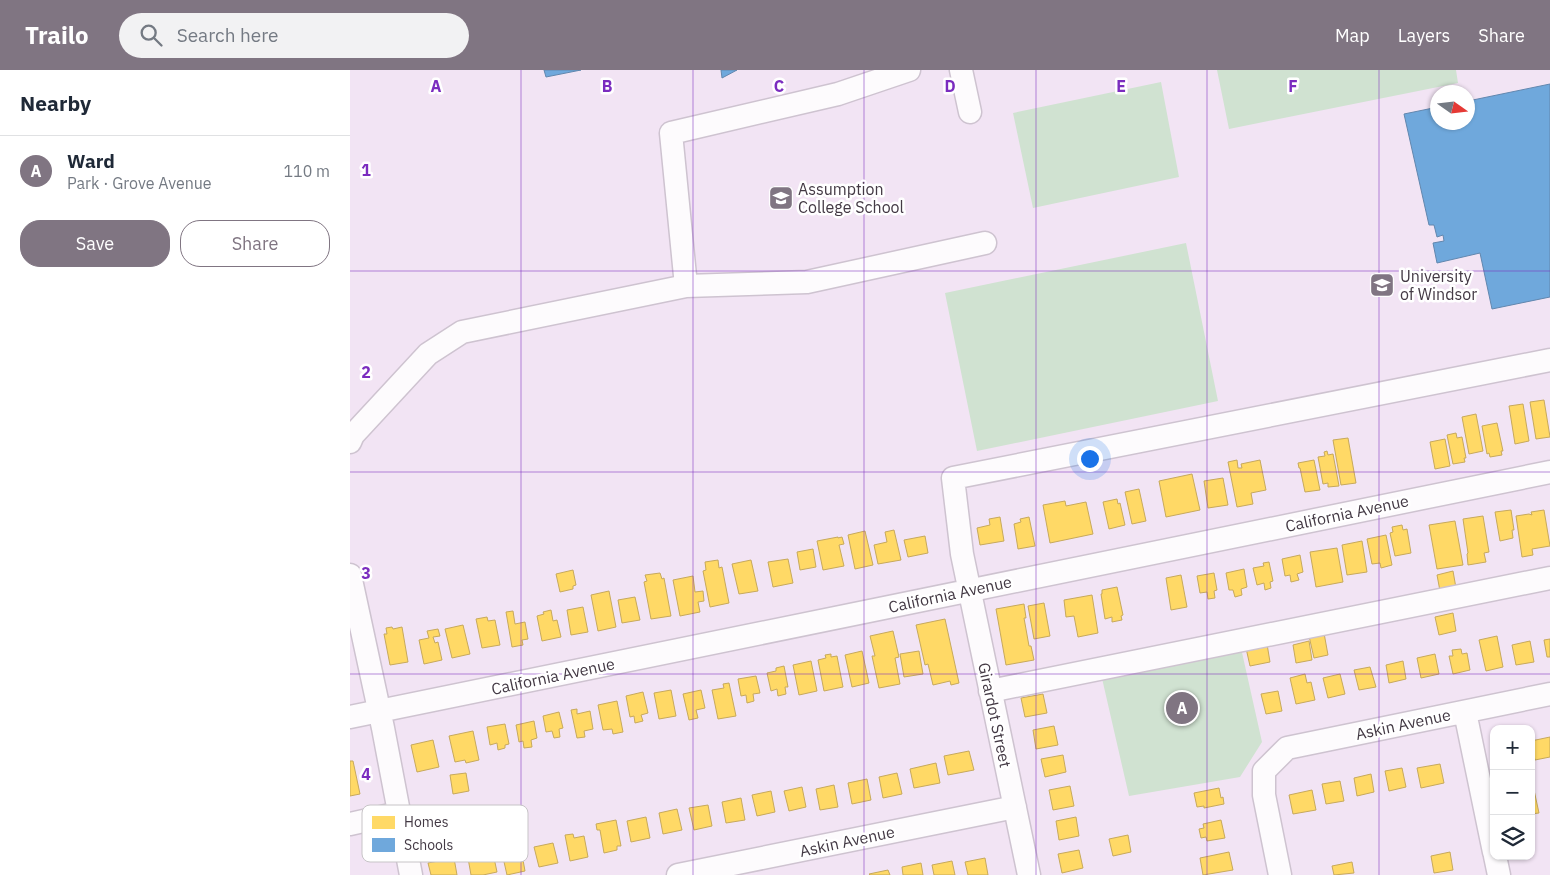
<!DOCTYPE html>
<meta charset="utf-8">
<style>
body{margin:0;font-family:"IBM Plex Sans",sans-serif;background:#f2f2f3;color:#1f2937}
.controls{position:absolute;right:15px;bottom:15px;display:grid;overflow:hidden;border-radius:10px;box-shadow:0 1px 4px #0004}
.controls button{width:45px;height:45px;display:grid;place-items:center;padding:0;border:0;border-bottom:1px solid #e0e1e3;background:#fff;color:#1f2937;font:25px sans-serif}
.compass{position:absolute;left:1080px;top:15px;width:45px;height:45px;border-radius:50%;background:#fff;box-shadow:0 1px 4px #0004;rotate:104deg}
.you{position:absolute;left:739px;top:388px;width:18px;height:18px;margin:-12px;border:4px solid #fff;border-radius:50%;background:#1a73e8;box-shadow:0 0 0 8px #1a73e833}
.badge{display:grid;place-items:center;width:32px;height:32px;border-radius:50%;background:#807582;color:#fff;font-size:16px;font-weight:700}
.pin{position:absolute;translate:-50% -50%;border:2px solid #fff;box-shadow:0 1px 5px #0006}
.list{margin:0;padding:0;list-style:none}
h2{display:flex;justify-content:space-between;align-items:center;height:65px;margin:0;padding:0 20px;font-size:21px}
h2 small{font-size:16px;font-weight:400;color:#747a83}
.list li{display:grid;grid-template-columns:32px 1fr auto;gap:15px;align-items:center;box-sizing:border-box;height:70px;padding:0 20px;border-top:1px solid #e0e1e3}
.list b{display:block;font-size:19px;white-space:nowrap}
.list p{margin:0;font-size:16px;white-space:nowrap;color:#747a83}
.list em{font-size:16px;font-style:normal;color:#747a83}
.actions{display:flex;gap:10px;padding:15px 20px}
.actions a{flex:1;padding:11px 0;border:1px solid #807582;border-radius:20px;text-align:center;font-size:18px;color:#807582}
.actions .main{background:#807582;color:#fff}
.icon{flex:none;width:28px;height:28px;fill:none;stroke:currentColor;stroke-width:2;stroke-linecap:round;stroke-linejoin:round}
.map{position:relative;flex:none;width:1200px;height:805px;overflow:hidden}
header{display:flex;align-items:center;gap:30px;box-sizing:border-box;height:70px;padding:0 25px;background:#807582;color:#fff}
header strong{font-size:24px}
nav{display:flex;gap:28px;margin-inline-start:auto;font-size:18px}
.search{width:350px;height:45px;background:#f2f2f3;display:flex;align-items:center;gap:12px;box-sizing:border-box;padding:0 18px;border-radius:28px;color:#747a83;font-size:19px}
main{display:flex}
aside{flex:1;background:#fff}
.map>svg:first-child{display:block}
.green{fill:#d0e2d1}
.homes{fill:#ffd966;stroke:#c7a95c}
.schools{fill:#6fa8dc;stroke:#6287ae}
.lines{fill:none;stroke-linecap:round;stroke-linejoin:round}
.minor-casing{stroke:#cec3d0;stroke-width:25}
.minor{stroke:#fdfbfd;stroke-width:22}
.grid{fill:none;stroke:#7b2cbf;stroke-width:1;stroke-opacity:0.55}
.labels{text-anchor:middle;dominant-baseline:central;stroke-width:5;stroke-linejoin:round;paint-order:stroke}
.poi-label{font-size:16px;fill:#433944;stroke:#fff;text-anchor:start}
.street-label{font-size:16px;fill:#433944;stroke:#fff}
.key{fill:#fff;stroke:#c7c4c7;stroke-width:1}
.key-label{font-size:14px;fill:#433944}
.grid-label{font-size:16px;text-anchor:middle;font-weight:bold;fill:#7b2cbf;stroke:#fff;stroke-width:5;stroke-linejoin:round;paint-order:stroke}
</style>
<header>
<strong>Trailo</strong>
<div class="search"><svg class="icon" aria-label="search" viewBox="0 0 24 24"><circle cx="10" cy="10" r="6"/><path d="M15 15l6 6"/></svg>Search here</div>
<nav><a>Map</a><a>Layers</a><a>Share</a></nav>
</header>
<main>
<aside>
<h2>Nearby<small></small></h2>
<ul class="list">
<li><span class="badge">A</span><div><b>Ward</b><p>Park · Grove Avenue</p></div><em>110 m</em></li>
</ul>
<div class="actions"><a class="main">Save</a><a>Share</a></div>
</aside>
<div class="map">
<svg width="1200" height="805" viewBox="0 0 1200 805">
<rect width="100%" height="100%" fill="#f2e4f4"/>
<path class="green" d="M867 0H1106L1108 13 879 59Z
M811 12 829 107 683 138 663 43Z
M836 173 868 331 627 381 595 223Z
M891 578 912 672 890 707 779 726 751 604Z"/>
<path class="homes" d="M1194 330 1200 367 1186 369 1180 332Z
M1173 334 1179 371 1165 374 1159 336Z
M1126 344 1133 381 1119 384 1112 347Z
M1147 353 1153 381H1151L1152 385 1140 387 1139 383 1137 384 1132 356Z
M1106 363 1107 368 1112 367 1116 388H1114L1115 392 1103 394 1097 365Z
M998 368 1006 413 991 415 983 370Z
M1095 369 1100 396 1085 399 1080 372Z
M977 381 978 385 983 384 989 416 978 417V413L973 414 968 387 975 386 974 382Z
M887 390 888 398H892L891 394 910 390 916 420 901 423 903 434 887 437 878 392Z
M964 390 970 420 955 422 950 398H949L948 393Z
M842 404 850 440 816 447 809 411Z
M873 408 878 435 858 438 854 411Z
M789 419 796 451 782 454 775 422Z
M767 429 768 434 770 433 775 455 759 459 753 432Z
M715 431 716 436 736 432 743 464 700 473 693 435Z
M1161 440 1164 460H1162L1163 468 1150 471 1145 442Z
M1194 440 1200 476 1182 479 1183 485 1172 487 1166 446 1179 444 1182 445 1181 442Z
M1133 446 1139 482 1134 483 1136 492 1118 495 1117 484 1118 483 1113 449Z
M650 447 654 471 630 475 627 458 640 455 639 449Z
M679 447 685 476 668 479 664 454 671 452 670 449Z
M1105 451 1113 495 1087 499 1079 455Z
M1052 455 1053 460 1057 459 1061 483 1045 486 1040 463 1043 462 1042 457Z
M544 460 551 490 528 494 524 475 537 472 535 462Z
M515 461 523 495 505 499 498 465Z
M1036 465 1042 495 1031 498 1030 493 1022 494 1017 469Z
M575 466 578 483 558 487 554 470Z
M488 467V468L492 467 494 474 489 475 494 496 473 500 467 471Z
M1012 471 1017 502 997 505 992 475Z
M987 478 993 512 966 517 960 482Z
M463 479 466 497 450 500 447 482Z
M950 485 953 502 947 504 949 510 941 512 940 505 935 506 932 489Z
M438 489 443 513 423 517 418 492Z
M368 490 369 498 372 497 379 533 360 537 353 501 356 500 355 492Z
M401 490 408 521 389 524 382 494Z
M919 492 923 511 920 512 921 518 915 520 914 513 907 515 903 498 914 496 913 493Z
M894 499 897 517 891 519 892 525 885 527 883 520H879L876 503Z
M223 500 226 515 223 516V519L210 522 206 504Z
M1103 501 1106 518 1090 521 1087 505Z
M310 503 312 509 314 508 321 546 301 549 294 512 297 511 295 505Z
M864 503 867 520 864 521 865 528 858 529 857 522 850 523 847 506Z
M831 505 837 537 821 540 816 508Z
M343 506 345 522 353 521 354 531 348 532 350 542 330 546 323 510Z
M767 517 773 545 771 546 772 550 762 552V547L755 549 751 524H752V520Z
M259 521 266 557 248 561 241 525Z
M742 525 748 563 728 567 724 546 716 547 714 530Z
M285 527 290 550 272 553 268 530Z
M694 533 700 566 684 569 678 536Z
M674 534 676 548H674L679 576H681L684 590 656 595 646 539Z
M233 537 238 562 221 565 217 540Z
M201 540 203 551 207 550 211 567 192 571 187 546 194 544 193 542Z
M163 541 165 554 175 552 178 569 172 570 173 575 162 577 156 542Z
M1103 543 1106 561 1089 565 1085 547Z
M137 547 138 551 145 550 150 575 132 578 126 549Z
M595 549 609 613 601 615 600 611 583 615 578 594 575 595 566 555Z
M113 555 120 584 102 588 95 559Z
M42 557 43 559 52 557 58 592 40 595 34 564H37L36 558Z
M88 559 90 566 83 567 85 573 88 572 92 590 74 594 69 570 79 568 77 561Z
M543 561 549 587 545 588 550 614 529 618 522 586H525L520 566Z
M974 563 978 585 964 588 959 566Z
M1147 566 1153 597 1136 601 1129 570Z
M1200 569V587H1197L1194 570Z
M959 571 962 590 946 593 943 575Z
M1180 571 1184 592 1166 595 1162 575Z
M917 574 920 592 900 596 896 578Z
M1111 579 1112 584 1117 583 1120 600 1103 604 1099 586H1103L1102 580Z
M512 581 519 613 502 617 495 585Z
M569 581 573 604 554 607 550 584Z
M481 584V587L487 586 493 617 474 621 468 590 476 588 475 585Z
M1085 584 1089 604 1071 608 1067 588Z
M461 591 467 621 449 625 443 595Z
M1053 591 1056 609 1039 613 1036 595Z
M434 596 438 617H435L436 624 428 626 427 619 421 621 417 603 426 601V598Z
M1020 597 1026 617 1009 620 1004 600Z
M955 604 957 613 961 612 965 630 946 634 940 608Z
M990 604 995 624 978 628 973 608Z
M406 606 410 623 403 624 404 631 397 633 396 625 391 626 388 609Z
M379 613 386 646 368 649 362 620 374 618 373 614Z
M321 620 326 646 309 649 304 623Z
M351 620 355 638 346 640 348 648 339 650 333 624Z
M928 621 932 641 916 644 911 624Z
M293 622 298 643 291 645 293 651 285 653 284 646 280 647 276 626Z
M693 624 697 643 675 647 671 628Z
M267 631 273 662 263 664 262 659 253 660 248 635Z
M227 639V644L240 641 243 659 234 661 235 667 227 668 221 640Z
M209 642 213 658 209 659 210 667 204 668 202 661 196 662 193 646Z
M184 651 187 668 181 670 182 677 174 678 173 671 169 672 166 655Z
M155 654 159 674 155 675V678L148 680 147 673 140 675 137 657Z
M704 656 708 675 686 679 683 660Z
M123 661 129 690 116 693 115 690 105 692 99 666Z
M1200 667V687L1185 690 1181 671Z
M83 670 89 697 67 702 61 675Z
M619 681 624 700 598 705 594 686Z
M713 685 716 702 695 707 691 689Z
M0 691H3L10 724 0 726Z
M586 693 590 713 564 718 560 699Z
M1090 694 1094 713 1071 718 1067 698Z
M1052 698 1056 717 1039 721 1035 701Z
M116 703 119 721 103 724 100 705Z
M547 703 552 724 533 728 529 707Z
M1021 704 1024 722 1007 726 1004 708Z
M517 709 521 730 502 734 498 713Z
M990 711 994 731 976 734 972 714Z
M484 715 488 737 470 740 466 719Z
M720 716 724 736 703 740 699 720Z
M452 717 456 737 439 741 434 721Z
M869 718 871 728 873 727 874 734 854 738V736L847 737 844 723Z
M962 720 966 740 943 744 939 725Z
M1181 720H1184L1189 743 1181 744Z
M421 721 425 742 407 746 402 725Z
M391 728 395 750 376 753 372 732Z
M358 735 362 756 344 760 339 738Z
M327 739 332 760 313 764 309 743Z
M296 747 300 768 281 772 277 751Z
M726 747 729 766 709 770 706 751Z
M266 750 271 776H267V780L254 783 250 760H247L246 754Z
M871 750 875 768 857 771 856 767 851 768 849 759 854 758 853 754Z
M223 764 224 768 234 766 238 787 220 791 215 765Z
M778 765 781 782 763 786 759 769Z
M203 773 208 793 189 797 184 777Z
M171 779 175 801 157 805 152 783Z
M729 780 733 798 712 803 708 784Z
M879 782 883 800 853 805 850 788Z
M1100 782 1103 800 1084 803 1081 786Z
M143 783 147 802 133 805H121L118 788Z
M104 788 107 805H81L78 793Z
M635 788 638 805H618L615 792Z
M602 791 605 805H584L582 795Z
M1002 792 1004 803 984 805 982 796Z
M571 793 573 805H553L552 797Z
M538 800 540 805H520L519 804Z"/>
<path class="schools" d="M194 0H231L196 7Z
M371 0H387L372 8Z
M1200 14V227L1142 239 1130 183 1087 193 1083 173 1094 171 1093 165 1087 167 1084 155H1079L1054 44 1088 37V52H1118V31Z"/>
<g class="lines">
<defs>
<path id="minor" d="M611 0 620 42
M336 216 321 63 488 24 559 0
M0 372 3 365 78 284 112 262 336 216 457 212 635 173
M0 505 33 658 61 805
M640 621 1200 508
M1115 642 1144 782
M0 647 1200 402
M0 754 49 743
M1145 786 1149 805
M328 805 665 737
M679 805 612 484 603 408 1200 290
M930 805 914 725V701L937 678 1200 624"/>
</defs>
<use href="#minor" class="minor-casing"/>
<use href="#minor" class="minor"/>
</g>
<path class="grid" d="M171 0V805M343 0V805M514 0V805M686 0V805M857 0V805M1029 0V805M0 201H1200M0 402H1200M0 604H1200"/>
<defs>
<symbol id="school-square" viewBox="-11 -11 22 22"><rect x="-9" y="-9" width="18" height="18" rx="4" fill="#807582" stroke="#fff"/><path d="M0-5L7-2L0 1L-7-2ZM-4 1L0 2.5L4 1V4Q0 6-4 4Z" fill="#fff"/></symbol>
<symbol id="university-square" viewBox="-11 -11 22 22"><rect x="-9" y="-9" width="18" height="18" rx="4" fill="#807582" stroke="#fff"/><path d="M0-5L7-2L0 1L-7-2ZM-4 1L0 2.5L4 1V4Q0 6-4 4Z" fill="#fff"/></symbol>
</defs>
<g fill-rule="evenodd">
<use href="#school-square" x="417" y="114" width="28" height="28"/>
<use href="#university-square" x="1018" y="201" width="28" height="28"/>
</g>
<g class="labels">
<g class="poi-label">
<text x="448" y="119">Assumption<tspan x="448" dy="18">College School</tspan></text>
<text x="1050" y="206">University<tspan x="1050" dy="18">of Windsor</tspan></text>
</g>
<g class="street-label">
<text transform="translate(997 443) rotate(-12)">California Avenue</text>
<text transform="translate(600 524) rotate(-12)">California Avenue</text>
<text transform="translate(203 606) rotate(-12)">California Avenue</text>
<text transform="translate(645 645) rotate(78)">Girardot Street</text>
<text transform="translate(1053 654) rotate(-12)">Askin Avenue</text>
<text transform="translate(497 771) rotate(-12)">Askin Avenue</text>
</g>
</g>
<rect x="12" y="735" width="166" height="57" rx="8" class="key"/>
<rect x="22" y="746" width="23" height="13" fill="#ffd966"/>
<rect x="22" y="768" width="23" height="14" fill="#6fa8dc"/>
<g class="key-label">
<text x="54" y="757">Homes</text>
<text x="54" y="780">Schools</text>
</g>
<g class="grid-label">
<text x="86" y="22">A</text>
<text x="257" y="22">B</text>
<text x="429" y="22">C</text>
<text x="600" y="22">D</text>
<text x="771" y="22">E</text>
<text x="943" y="22">F</text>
<text x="16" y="106">1</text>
<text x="16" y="308">2</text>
<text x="16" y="509">3</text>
<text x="16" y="710">4</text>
</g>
</svg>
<div class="controls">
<button>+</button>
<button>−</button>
<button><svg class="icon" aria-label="layers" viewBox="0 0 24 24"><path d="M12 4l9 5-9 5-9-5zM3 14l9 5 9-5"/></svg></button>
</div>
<svg class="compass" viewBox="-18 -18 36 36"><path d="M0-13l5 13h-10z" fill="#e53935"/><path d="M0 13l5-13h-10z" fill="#747a83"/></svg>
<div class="you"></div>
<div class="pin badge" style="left:832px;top:638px">A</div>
</div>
</main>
